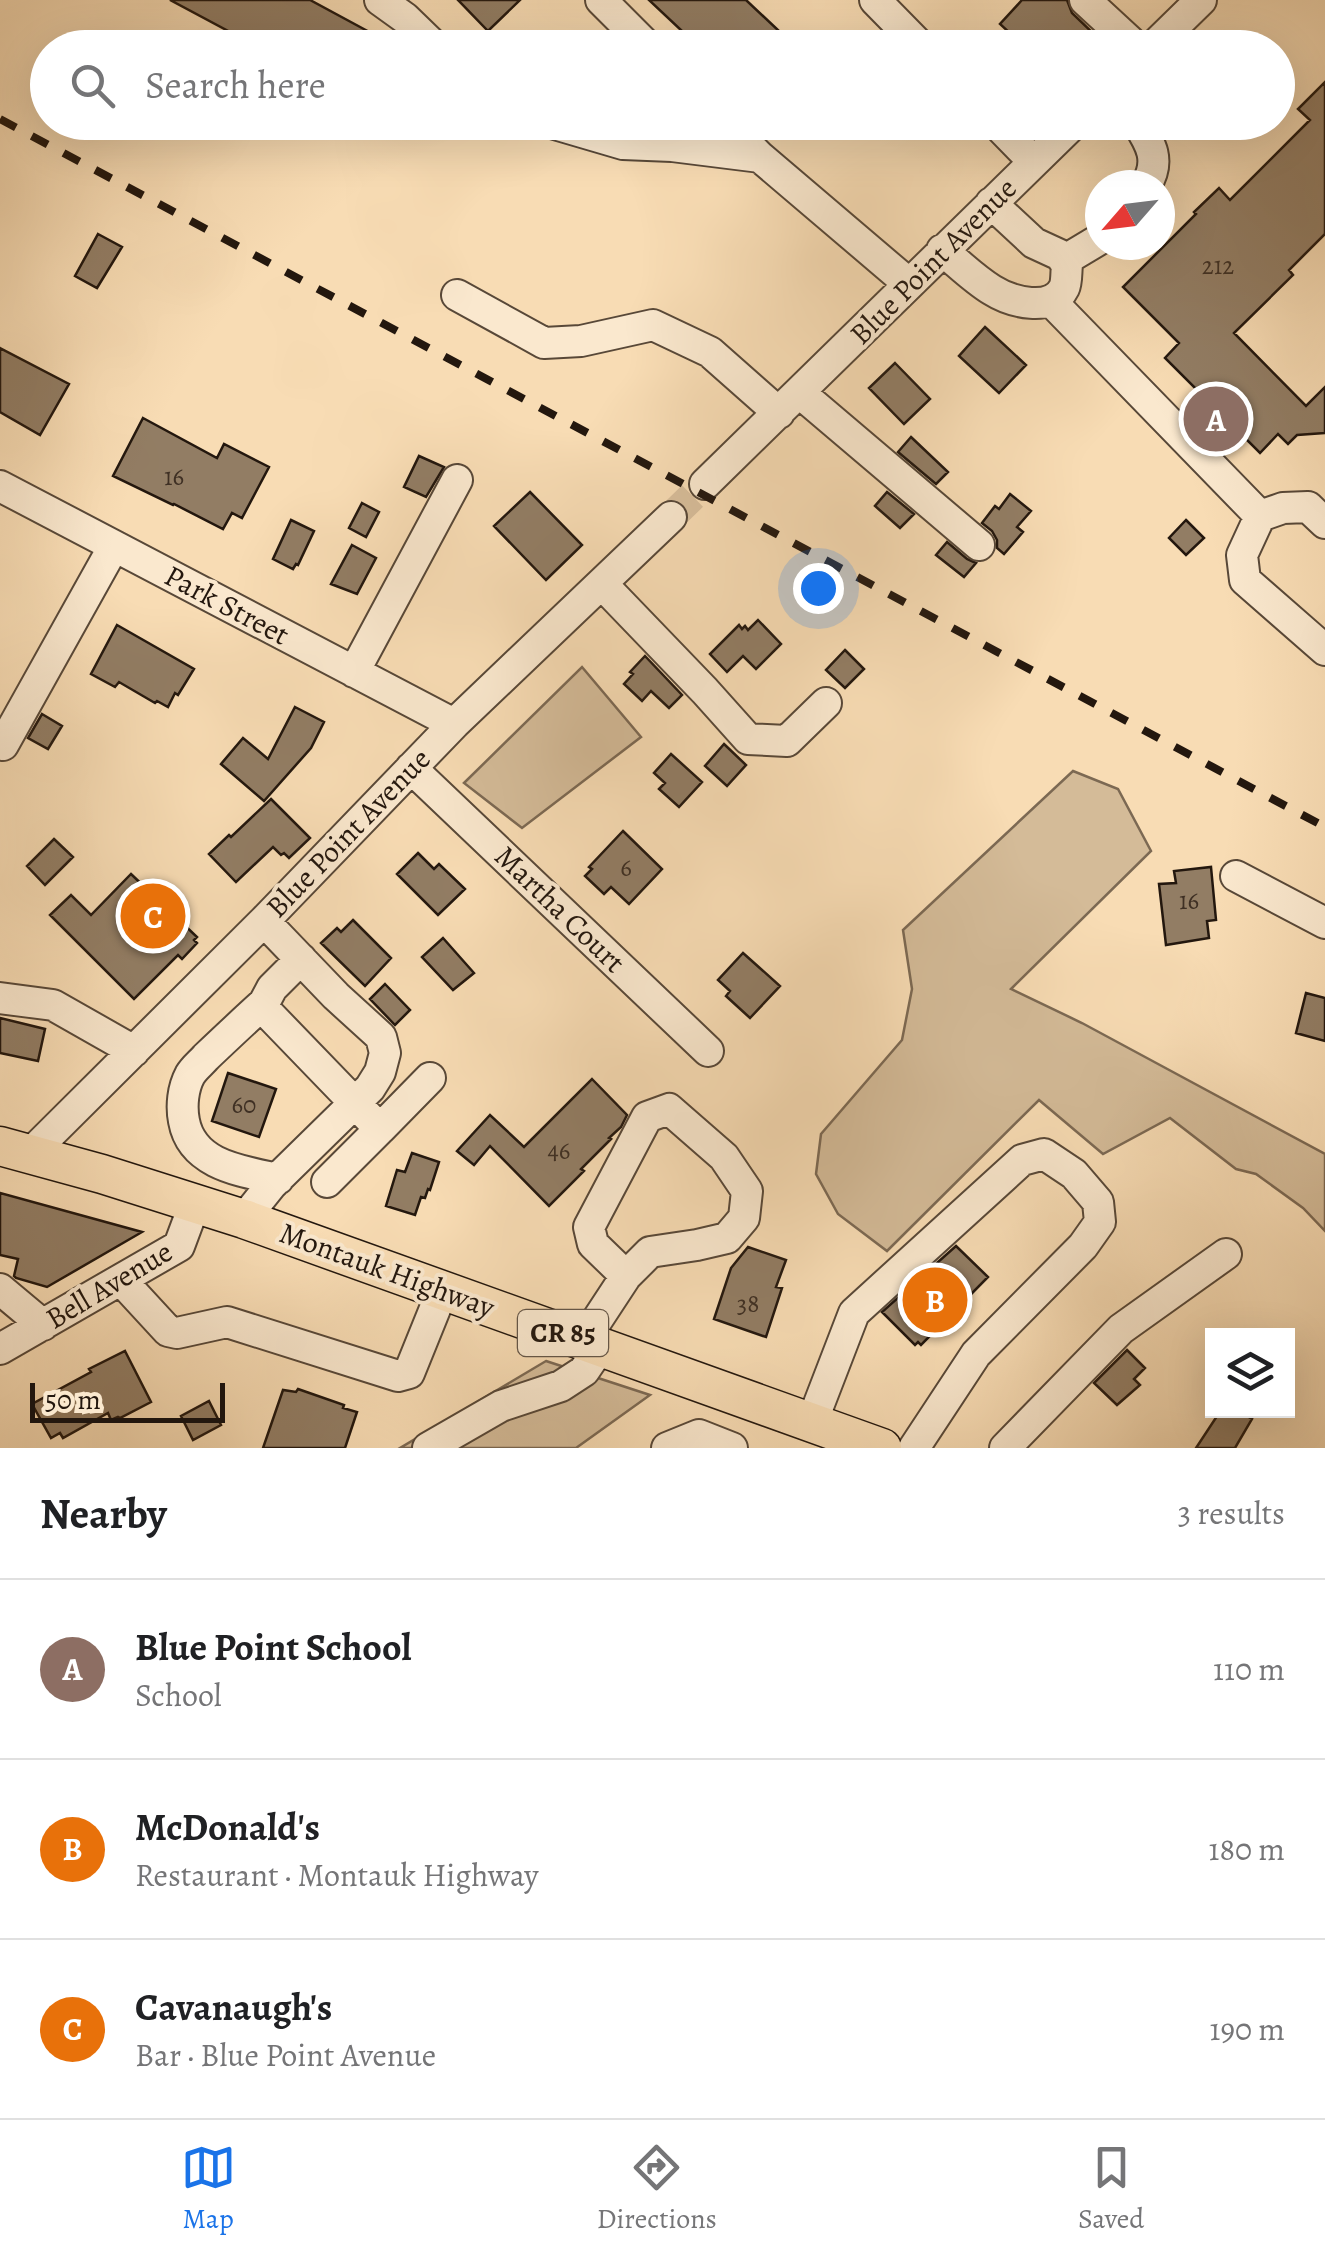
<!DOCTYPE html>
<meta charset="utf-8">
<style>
body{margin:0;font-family:Alegreya,serif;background:#f6f6f6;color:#202124}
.controls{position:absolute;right:30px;bottom:30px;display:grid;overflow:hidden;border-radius:0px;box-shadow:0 10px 40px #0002}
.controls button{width:90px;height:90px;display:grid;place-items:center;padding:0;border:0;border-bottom:2px solid #e0e0e0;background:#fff;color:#202124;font:50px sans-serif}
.compass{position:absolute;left:1085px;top:170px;width:90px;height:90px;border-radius:50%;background:#fff;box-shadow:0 10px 40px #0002;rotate:242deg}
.scale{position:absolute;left:30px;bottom:25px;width:195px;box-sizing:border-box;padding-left:10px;border:5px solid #23170e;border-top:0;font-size:28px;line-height:35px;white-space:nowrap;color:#23170e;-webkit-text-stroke:8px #fae8ce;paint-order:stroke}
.you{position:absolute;left:818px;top:588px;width:35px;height:35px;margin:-25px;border:8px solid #fff;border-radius:50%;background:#1a73e8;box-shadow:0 0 0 15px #1a73e833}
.badge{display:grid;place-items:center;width:65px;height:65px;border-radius:50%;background:#1a73e8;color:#fff;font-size:32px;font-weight:700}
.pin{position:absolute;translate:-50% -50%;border:5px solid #fff;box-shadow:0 2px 10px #0006}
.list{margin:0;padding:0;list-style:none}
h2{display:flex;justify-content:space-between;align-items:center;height:130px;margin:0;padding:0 40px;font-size:42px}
h2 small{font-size:32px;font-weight:400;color:#757577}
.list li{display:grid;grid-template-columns:65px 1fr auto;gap:30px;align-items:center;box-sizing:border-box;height:180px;padding:0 40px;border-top:2px solid #e0e0e0}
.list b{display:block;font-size:38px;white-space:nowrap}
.list p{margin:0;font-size:32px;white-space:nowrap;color:#757577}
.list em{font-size:32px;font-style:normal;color:#757577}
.icon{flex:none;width:55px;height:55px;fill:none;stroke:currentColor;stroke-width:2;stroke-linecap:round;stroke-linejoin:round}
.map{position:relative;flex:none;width:1325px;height:1448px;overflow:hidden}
.search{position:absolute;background:#fff;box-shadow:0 10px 40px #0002;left:30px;right:30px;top:30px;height:110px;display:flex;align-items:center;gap:25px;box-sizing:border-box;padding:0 35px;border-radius:55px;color:#757577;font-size:38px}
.sheet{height:670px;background:#fff}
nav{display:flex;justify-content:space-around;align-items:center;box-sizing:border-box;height:140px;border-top:2px solid #e0e0e0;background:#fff;font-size:28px;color:#757577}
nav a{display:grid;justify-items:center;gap:5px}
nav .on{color:#1a73e8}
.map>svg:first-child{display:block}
.green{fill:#d4bb98;stroke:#7c6953;stroke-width:2.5}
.building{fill:#927d64;stroke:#23170e;stroke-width:2.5}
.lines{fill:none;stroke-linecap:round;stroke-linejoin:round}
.minor-tunnel{stroke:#d8be9b;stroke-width:30;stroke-dasharray:30 15;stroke-linecap:butt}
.minor-casing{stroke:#584838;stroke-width:34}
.major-casing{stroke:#23170e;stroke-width:41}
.minor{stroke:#fae8ce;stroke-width:30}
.major{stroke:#f8dcb4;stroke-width:38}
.rail{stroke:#23170e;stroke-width:8;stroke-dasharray:18 18;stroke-linecap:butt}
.labels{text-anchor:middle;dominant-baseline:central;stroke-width:8;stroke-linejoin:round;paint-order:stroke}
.number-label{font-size:25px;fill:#3f3024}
.shield{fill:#fae8ce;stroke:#645648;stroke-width:2.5}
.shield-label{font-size:28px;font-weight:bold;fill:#23170e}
.street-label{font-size:30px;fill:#23170e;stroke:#fae8ce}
</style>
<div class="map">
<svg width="1325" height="1448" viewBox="0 0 1325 1448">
<rect width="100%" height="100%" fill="#f8dcb4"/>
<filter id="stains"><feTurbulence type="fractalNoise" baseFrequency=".002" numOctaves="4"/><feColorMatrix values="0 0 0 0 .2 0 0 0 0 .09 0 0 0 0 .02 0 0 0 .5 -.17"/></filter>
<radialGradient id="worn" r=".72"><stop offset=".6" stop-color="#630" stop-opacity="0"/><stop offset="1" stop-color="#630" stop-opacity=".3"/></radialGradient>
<path class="green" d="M582 667 641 737 522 828 464 783Z
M1073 771 1118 789 1151 851 1011 989 1082 1023 1325 1154V1231L1303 1208 1256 1174 1236 1169 1170 1118 1103 1154 1039 1100 887 1251 838 1214 816 1174 821 1134 902 1040 912 989 903 930Z
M546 1361 650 1395 576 1448H400Z"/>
<path class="building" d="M170 0H310L399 48H260Z
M458 0H520L488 31Z
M649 0H746L797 48H700Z
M1022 0H1067L1072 13 1095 35 1083 48H1026L1000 24Z
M1325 82V234L1289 270 1293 275 1234 333 1306 406 1325 387V433L1297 435 1288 444 1278 434 1260 453 1165 358 1179 343 1123 287 1196 214 1194 212 1219 188 1230 200 1310 120 1298 109Z
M98 234 122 247 97 288 75 276Z
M985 327 1026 365 999 393 959 356Z
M0 348 69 384 40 435 0 412Z
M895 363 930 399 904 424 869 388Z
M143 418 217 458 224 444 269 467 242 518 232 513 223 529 174 504 173 505 113 476Z
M911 437 948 472 936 484 898 452Z
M419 456 444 467 426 497 404 487Z
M530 492 582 545 546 580 494 526Z
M887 492 914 514 900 528 875 506Z
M1010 494 1031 511 1017 527 1023 532 1004 554 997 548V540L992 531 982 523 995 506 999 509Z
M362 503 379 512 366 537 349 528Z
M291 520 314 531 298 565 296 564 293 569 273 559Z
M1186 520 1204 538 1186 555 1169 538Z
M947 542 967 559 976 563 964 577 936 555Z
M352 545 376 558 357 594 331 584Z
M758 620 781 644 756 669 743 656 727 672 710 654 739 625 742 629 745 626 748 630Z
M117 625 194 669 178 695 175 693 168 707 157 701 155 703 119 682 115 687 91 674Z
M845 650 864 669 845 688 826 670Z
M645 656 682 695 669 708 651 691 642 701 624 684 633 674 630 672Z
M295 707 324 722 311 748 264 801 221 764 243 738 268 759Z
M42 714 62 726 48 749 28 738Z
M724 744 746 765 727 786 705 766Z
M671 754 702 782 679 807 659 789 665 783 654 773Z
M271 799 310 838 289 858 284 853 281 855 273 847 236 882 209 854 229 835 231 837Z
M623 831 662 869 629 904 611 887 604 894 585 876 592 869 589 867Z
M54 839 73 857 45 885 27 866Z
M418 853 434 869 439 864 465 889 438 915 397 874Z
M1211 867 1216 920 1207 921 1209 938 1166 945 1159 884 1176 883 1174 871Z
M131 874 197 937 194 940 197 943 182 959 178 955 134 999 50 915 71 895 91 915Z
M353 920 391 958 365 986 321 943 337 928 341 932Z
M443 938 474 973 453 990 422 957Z
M743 953 780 986 750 1018 726 996 730 991 718 980Z
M385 984 410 1010 395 1025 370 999Z
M1306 993 1325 998V1041L1296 1033Z
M0 1018 45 1029 38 1061 0 1053Z
M228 1073 276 1089 259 1137 212 1121Z
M592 1079 627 1115 621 1127 609 1138 611 1139 581 1169 584 1171 549 1206 490 1146 474 1165 457 1151 490 1115 524 1147Z
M412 1153 439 1162 430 1190 428 1189 425 1198 421 1197 415 1215 386 1206 397 1170 405 1172Z
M0 1193 142 1232 47 1287 16 1278 14 1276 18 1259 0 1255Z
M956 1246 988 1277 921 1345 918 1342 915 1345 882 1312Z
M748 1247 786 1260 776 1287 782 1288 766 1337 714 1319 731 1268Z
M1127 1350 1145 1368 1134 1379 1140 1385 1117 1405 1094 1383Z
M125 1351 151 1402 120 1418 118 1417 111 1420 108 1413 63 1438 60 1433 51 1438 32 1404 91 1372 89 1369Z
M298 1389 344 1405 343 1408 357 1412 345 1448H263L283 1390 296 1392Z
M209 1401 221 1425 193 1440 181 1416Z
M1221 1410H1237L1252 1419 1235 1448H1196Z"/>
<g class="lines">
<path class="minor-tunnel" d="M671 517 705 484"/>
<defs>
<path id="minor" d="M380 0 405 18 436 48
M601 0 649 48
M875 0 922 48
M1085 0 1137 48
M1152 48 1201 0
M548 122 623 144 672 146 760 157 725 122
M995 122 1034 162
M1137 122C1151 144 1161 161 1146 185
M760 157 908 283
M942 250C958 263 974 279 992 290 1011 302 1052 313 1064 288 1067 282 1066 271 1067 265L1060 255 1034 243 991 203
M1065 260 1100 239
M457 295 544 343 581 341 653 325 710 352 779 413
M1051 301 1260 516
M800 393 979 545
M705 484 1075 122
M0 486 454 724
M1325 523 1308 507 1283 508 1260 516 1242 555 1245 580 1325 650
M602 584 705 691 748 739 787 741 826 703
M354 672 457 480
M3 745 114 546
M411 768 708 1051
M1236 876 1325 923
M301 959 272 988 264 1003 267 1012 380 1129 327 1182
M0 998 53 1005 134 1051
M264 1003C244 1021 225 1039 206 1057 201 1063 194 1068 190 1075 183 1088 181 1106 184 1121 192 1165 241 1171 278 1179
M380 1129 430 1078
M30 1154 264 921 454 724 671 517
M244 1219 272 1184 370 1088 380 1072 385 1053 381 1037 336 996 264 921
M121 1280 168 1331 177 1333 227 1322 398 1376 409 1373 443 1289
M0 1289 43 1325
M584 1340 626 1276 650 1252 697 1245 727 1238 744 1218 747 1191 724 1157 669 1109 647 1117 589 1227 593 1244 626 1276
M0 1349 179 1246 195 1203
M812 1422 854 1313 1022 1160 1044 1154 1074 1174 1098 1202 1100 1222 1083 1246 976 1354 914 1448
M428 1448 501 1406 561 1386 584 1371 601 1346
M667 1448 699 1435 732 1448
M1005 1448 1121 1329 1226 1254"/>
<path id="major" d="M0 1146 102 1174 244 1219 882 1448"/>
</defs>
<use href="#minor" class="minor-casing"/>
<use href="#major" class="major-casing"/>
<use href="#minor" class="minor"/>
<use href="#major" class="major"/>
<path class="rail" d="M0 119 1325 827"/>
</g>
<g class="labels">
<g class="number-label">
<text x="1218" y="266">212</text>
<text x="174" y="477">16</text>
<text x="626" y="868">6</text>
<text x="1189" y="901">16</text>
<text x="244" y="1105">60</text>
<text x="559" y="1151">46</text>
<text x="748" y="1304">38</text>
</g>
<rect class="shield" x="518" y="1310" width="90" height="46" rx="8"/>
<g class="shield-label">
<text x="563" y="1333">CR 85</text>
</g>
<g class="street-label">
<text transform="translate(933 261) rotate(-45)">Blue Point Avenue</text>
<text transform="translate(227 605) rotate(28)">Park Street</text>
<text transform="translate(348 833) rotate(-46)">Blue Point Avenue</text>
<text transform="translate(560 909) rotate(44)">Martha Court</text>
<text transform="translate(387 1270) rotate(20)">Montauk Highway</text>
<text transform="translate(109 1285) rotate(-31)">Bell Avenue</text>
</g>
</g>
<rect width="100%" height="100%" filter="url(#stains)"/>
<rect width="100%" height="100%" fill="url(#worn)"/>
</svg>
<div class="controls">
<button><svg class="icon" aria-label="layers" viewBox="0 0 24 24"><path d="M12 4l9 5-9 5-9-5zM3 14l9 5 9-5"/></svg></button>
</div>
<svg class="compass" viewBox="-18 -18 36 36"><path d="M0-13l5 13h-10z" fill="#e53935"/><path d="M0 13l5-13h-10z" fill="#757577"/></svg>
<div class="scale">50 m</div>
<div class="you"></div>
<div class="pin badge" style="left:1216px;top:419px;background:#8d6e63">A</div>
<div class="pin badge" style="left:935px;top:1300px;background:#e8710a">B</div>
<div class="pin badge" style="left:153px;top:916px;background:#e8710a">C</div>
<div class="search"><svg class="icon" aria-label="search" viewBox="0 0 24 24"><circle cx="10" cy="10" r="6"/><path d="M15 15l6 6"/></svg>Search here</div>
</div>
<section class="sheet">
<h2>Nearby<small>3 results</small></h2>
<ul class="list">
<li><span class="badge" style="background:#8d6e63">A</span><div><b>Blue Point School</b><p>School</p></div><em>110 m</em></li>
<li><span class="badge" style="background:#e8710a">B</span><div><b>McDonald's</b><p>Restaurant · Montauk Highway</p></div><em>180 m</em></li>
<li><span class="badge" style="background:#e8710a">C</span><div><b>Cavanaugh's</b><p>Bar · Blue Point Avenue</p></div><em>190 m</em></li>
</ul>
</section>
<nav>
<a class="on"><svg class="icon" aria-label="map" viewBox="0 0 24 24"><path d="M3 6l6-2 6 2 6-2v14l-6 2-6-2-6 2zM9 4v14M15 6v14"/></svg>Map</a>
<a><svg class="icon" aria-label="directions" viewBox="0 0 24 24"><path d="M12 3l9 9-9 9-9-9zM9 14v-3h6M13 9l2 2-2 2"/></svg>Directions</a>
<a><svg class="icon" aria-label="saved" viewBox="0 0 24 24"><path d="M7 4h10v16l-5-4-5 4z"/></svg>Saved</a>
</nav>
